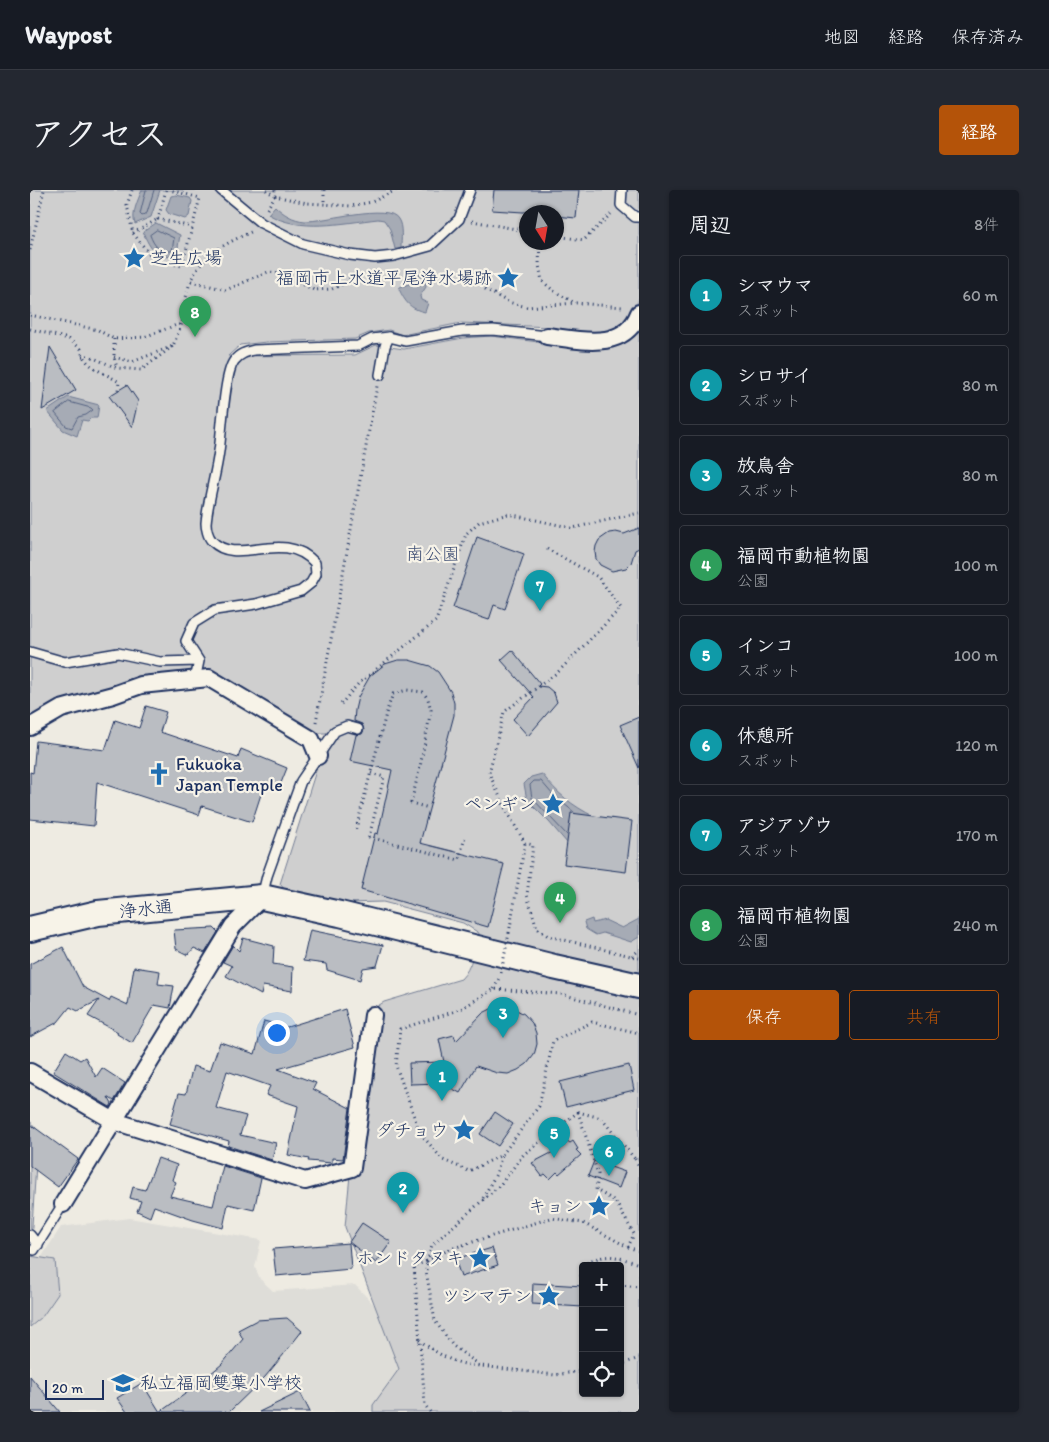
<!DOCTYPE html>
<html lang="ja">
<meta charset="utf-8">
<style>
body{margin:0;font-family:Itim,"Klee One",sans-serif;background:#242831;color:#f1f3f6}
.controls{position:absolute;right:15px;bottom:15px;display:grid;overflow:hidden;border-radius:5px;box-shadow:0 1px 4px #0004}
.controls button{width:45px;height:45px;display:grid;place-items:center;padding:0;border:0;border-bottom:1px solid #363941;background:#171b24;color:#f1f3f6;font:25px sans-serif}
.compass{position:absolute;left:489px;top:15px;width:45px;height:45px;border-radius:50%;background:#171b24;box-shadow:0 1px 4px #0004;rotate:169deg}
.scale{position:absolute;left:15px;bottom:12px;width:59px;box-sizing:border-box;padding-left:5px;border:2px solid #1b2f5e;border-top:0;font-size:14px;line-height:18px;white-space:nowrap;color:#1b2f5e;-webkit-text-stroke:4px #f7f3e8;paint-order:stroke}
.you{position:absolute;left:246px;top:842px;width:18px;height:18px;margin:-12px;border:4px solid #fff;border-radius:50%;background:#1a73e8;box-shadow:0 0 0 8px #1a73e833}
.badge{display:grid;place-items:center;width:32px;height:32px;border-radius:50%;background:#b45309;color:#fff;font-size:16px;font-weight:700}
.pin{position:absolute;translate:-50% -41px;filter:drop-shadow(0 1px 2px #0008)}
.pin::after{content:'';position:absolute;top:26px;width:18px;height:15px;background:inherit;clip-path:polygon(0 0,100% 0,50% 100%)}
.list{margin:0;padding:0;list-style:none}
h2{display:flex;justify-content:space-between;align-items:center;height:65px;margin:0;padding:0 20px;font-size:21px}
h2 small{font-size:16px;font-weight:400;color:#9ea1a6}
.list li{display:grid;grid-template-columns:32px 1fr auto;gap:15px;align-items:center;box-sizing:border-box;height:80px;margin:0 10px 10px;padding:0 10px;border:1px solid #363941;border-radius:5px}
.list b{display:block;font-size:19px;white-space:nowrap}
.list p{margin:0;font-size:16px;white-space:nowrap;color:#9ea1a6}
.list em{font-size:16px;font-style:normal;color:#9ea1a6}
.actions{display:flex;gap:10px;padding:15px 20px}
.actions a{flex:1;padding:11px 0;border:1px solid #b45309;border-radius:5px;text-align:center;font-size:18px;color:#b45309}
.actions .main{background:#b45309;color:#fff}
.icon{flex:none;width:28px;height:28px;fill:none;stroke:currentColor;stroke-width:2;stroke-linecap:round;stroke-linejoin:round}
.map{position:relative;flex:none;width:609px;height:1222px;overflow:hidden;border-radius:5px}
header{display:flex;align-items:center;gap:30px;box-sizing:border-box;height:70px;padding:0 25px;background:#171b24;border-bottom:1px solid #363941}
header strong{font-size:24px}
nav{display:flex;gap:28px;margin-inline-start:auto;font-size:18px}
.intro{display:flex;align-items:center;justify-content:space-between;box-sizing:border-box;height:120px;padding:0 30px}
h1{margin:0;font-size:35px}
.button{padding:12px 22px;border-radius:5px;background:#b45309;color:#fff;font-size:18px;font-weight:700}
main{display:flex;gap:30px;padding:0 30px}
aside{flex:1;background:#171b24;border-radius:5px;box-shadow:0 1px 4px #0004}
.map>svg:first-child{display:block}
.built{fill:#deddd8}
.green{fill:#cfcfcf;stroke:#757f96;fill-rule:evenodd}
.water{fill:#a6abb5;stroke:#6e7992}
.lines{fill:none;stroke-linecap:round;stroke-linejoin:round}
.shore{stroke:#536181;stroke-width:1}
.building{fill:#babdc2;stroke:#1b2f5e}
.lane-casing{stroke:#1b2f5e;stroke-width:12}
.street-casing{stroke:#1b2f5e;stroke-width:20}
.secondary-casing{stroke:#1b2f5e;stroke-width:28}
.path{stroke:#1b2f5e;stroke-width:3;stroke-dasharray:1 4;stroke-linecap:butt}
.lane{stroke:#f7f3e8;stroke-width:9}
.street{stroke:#f7f3e8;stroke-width:16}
.secondary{stroke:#f7f3e8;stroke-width:24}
.path-bridge{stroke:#1b2f5e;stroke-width:3;stroke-dasharray:1 4;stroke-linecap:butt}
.labels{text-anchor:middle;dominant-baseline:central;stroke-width:4.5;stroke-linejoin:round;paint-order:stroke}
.poi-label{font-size:18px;fill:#1b2f5e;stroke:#f7f3e8;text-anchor:end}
.park-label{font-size:18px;fill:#3f4f75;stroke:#f7f3e8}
.street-label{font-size:18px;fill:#1b2f5e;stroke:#f7f3e8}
</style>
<header>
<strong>Waypost</strong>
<nav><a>地図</a><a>経路</a><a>保存済み</a></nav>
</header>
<div class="intro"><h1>アクセス</h1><a class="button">経路</a></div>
<main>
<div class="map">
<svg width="609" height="1222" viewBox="0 0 609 1222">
<rect width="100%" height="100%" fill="#eeebe2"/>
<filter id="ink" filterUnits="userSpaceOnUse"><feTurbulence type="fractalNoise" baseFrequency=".02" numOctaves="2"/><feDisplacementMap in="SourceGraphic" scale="10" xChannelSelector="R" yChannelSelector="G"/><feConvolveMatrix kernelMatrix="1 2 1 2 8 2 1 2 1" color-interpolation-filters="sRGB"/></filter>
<g filter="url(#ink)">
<path class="built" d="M99 1028 231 1050 225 1077 230 1089 243 1101 325 1095 356 1127 377 1180 346 1222H0V1085L31 1037Z"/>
<path class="green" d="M0 0H609V107L605 123 594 138 565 144 520 137 431 133 372 145 359 140 339 143 325 149 236 152 210 155 198 166 325 165 346 155 374 159 433 148 461 146 516 153 609 137V1222H343V1215L369 1179 315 1037 323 954 346 817 354 812 431 789C442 778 445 758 449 743L433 733 353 712 314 713 257 702 250 694 298 543H279L182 482 0 533ZM497 22H526V52H497ZM553 1076H590V1203H553Z
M0 931 14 948 7 959 0 1066 25 1070 28 1104 12 1127 0 1137Z"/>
<path class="water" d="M112 0H130L121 27 105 34C101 24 108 10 112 0Z
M146 5 160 8 162 11 159 26 155 29 139 24 136 20 141 6Z
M245 16C253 24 263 30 275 31 293 32 359 12 368 29 373 36 371 50 371 59H365L360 39 354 30 348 29C312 33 270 43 238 24Z
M126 33 150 45 147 63C129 75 119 57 113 42Z
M389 84 395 89 396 97 390 106 391 110 398 113 395 122C380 119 375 112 369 99L370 97 379 94 383 86Z
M38 207 69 215 67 228H61L58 231 52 230 47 246 33 240 17 221Z
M512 584C528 604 541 615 565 627L544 661 519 632 497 610 494 594 501 587Z
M562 729 563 733 575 730 592 738 609 729V747L601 752 573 743 566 745 556 739 554 732Z"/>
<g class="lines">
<path class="shore" d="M116 0 110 24 112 26 117 23 124 0
M127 40 144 48 142 61C129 62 124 56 120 45Z
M39 212 61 218 63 220 56 225 48 227 42 238 36 236 25 223Z
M537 645 502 608 500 595 504 591H511L523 605 544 622"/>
</g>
<path class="building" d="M464 0H549L546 28 526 26V22H493L462 20Z
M20 157 46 200 12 220Z
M97 195 108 211 102 237 79 206Z
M609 338V358L605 360 601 373 596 378 582 381 570 375 566 369 565 362 566 356 569 350 579 343 586 342 594 344Z
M447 347 494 364 475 419 464 415 459 430 423 418Z
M482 460 510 494 508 496 517 497 524 503 527 512 498 546 483 529 504 507 471 470Z
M368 470H379L400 476 408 482 421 502 424 513V525L390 653 474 674 458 737 331 700 345 643 348 644 362 580 320 571 326 545 332 544 334 540 332 534 324 531 325 520 328 507 340 486 355 474Z
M116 516 136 522 130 542 208 568 211 559 257 578 249 598 235 592 222 632 172 616 169 625 67 592 64 636 0 629V582L3 583 6 551 75 560 85 530 109 538Z
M609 527V578L590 535Z
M541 623 602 631 596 682 534 674Z
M184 738 188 742 175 763 164 758 158 765 146 759 144 740Z
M280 740 353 755 347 776 333 778 330 790 297 780 296 774 273 771Z
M213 748 244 756 243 774 263 777 262 801 233 796 231 805 196 786 202 776 193 772 203 755 209 761Z
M33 757 53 797 79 811 81 807 98 815 104 777 130 781 128 794 144 796 140 818 124 815 102 853 87 844 88 842 58 826 69 810 48 821 40 817 28 832 0 847V774Z
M474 817 485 819 494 824 502 833 506 843 507 854 504 865 497 874 488 880 478 884 467 883 446 876 430 903 412 893 380 894 379 873 414 872 409 849 424 845 426 851 453 823 463 818Z
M315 819 325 857 248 879 286 893 283 899 320 918 313 969 302 968V973L278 971 279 969 258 965 268 916 236 905 240 896 197 881 186 918 216 926 210 945 246 953 242 970 198 956 199 951 140 934 149 903 156 904 163 876 180 881 190 852 225 864 234 831 257 837Z
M36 861 50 870 55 867 66 887 72 878 95 893 84 911 78 907 82 914 80 917 23 882Z
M599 875 604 900 536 917 530 892Z
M465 922 483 934 468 956 450 944Z
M0 934 48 969 28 997 0 976Z
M536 950 540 953 543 951 548 959 546 960 551 965 529 984 527 982 520 989 515 984 512 986 502 973 525 961 524 958Z
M128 968 147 975 142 990 146 992 140 1006 183 1016 193 976 231 988 224 1020 198 1014 193 1038 163 1030 124 1016 120 1027 107 1021 111 1011 100 1008 103 997 115 1000Z
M564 971 595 982 589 998 558 986Z
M332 1033 361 1052 346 1073 319 1052Z
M319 1053 321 1079 246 1086 243 1059Z
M462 1058 468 1075 431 1087 425 1069Z
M503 1093 553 1096V1117L502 1114Z
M257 1128 272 1141 254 1164 235 1187 199 1222H130L162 1199 192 1174 213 1149 208 1140 227 1130Z
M0 1186 30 1222H0Z
M112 1193 130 1222H97L87 1208Z
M270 1202 280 1222H229Z"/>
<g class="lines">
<defs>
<path id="lane" d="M191 0 231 33 273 54 320 65 345 68 364 66 400 56 429 29 440 0
M592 0 591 15 605 27H609
M350 185 355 156 359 147
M0 462 35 472 88 463 130 472 169 471
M165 490 169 471 156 451 164 433 185 420 226 414 271 401 281 393 286 384 285 373C252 337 208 378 182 351 178 347 176 338 176 333 178 309 186 285 189 261 192 242 194 184 204 171 209 164 216 162 224 160L328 156 342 149 359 147 375 151 432 141 463 140 517 146
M232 707 237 686 271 591 305 541 317 536 328 539
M0 1045 8 1055
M4 1060 33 1014"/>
<path id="street" d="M517 146C550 150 594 162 609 123
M0 537 31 519 83 505 111 495 179 488 281 549 288 566
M0 882 84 931 275 991 322 978 343 825
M33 1014 203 736 232 707"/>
<path id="secondary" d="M0 739 68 723 232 707 310 724 524 777 609 796"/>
</defs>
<use href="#lane" class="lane-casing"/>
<use href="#street" class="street-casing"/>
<use href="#secondary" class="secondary-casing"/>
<path class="path" d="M102 0 97 15 103 43 124 70 152 76 170 8 140 0
M136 0 128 29 162 37
M236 0 245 6 277 13 321 16 342 12 366 0
M294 0V13
M237 19 245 6V0
M442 31 497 41
M103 43 128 29
M526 46 554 50 581 24
M510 52 509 75 512 91 524 101 545 113
M0 60 14 0
M161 91 196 100 238 82 250 83 284 100 302 99 315 93 328 80
M455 99 478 112 497 117 546 113 593 117
M0 125 68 140 84 149 114 147 152 133C154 119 156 103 161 90 173 65 196 53 221 42
M0 139 39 149 51 159C53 177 76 183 89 192L88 200
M84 149V167L87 178
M52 166H59L87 178 111 180 143 156
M84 167 102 172 143 156 152 133
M517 359 568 387 591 418 528 482 474 522 459 583 475 618 495 653 503 655 497 705 507 738 518 746 609 768
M311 514 328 494 406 431 436 344 449 332 478 324 543 338 609 323
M286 532 347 196
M341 583 354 587 339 647 429 670 435 647
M326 639 357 520 363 504 377 500 393 502 398 509 401 520 390 577 381 613 399 618
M479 743 495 653
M602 766 609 760
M464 799 470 786
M609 825 531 804 464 799 429 820 370 839 366 876 390 943 413 970 439 981 472 965 509 916 523 851 562 832 609 843
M548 922 568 984 566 1000 585 1011 604 1044 598 1057 553 1033 521 1028 420 1059 397 1071 402 1055 470 995 494 964Z
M548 922 571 928 605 969H609
M605 969 609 976
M453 1008 466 984 472 965
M598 1057 609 1061
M555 1076 556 1072C580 1063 585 1066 609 1074
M553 1081 550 1088H553
M590 1095 609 1097
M389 1150C411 1166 423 1174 450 1176
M590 1175 609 1168
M400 1222 395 1215 384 1076 397 1071 396 1081 405 1131 423 1156 451 1176 525 1185 553 1181"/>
<use href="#lane" class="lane"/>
<use href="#street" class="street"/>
<use href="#secondary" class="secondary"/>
<path class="path-bridge" d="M471 783 479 743"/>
</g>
</g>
<defs>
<symbol id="sight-bare" viewBox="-9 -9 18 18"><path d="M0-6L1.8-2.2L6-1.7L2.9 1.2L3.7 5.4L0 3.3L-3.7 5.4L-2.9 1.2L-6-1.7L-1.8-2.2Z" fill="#1f6fb2" stroke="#f7f3e8" stroke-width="2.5" paint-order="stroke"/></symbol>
<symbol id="church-bare" viewBox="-9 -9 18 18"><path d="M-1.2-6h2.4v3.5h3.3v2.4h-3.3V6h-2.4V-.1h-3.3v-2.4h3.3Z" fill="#1f6fb2" stroke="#f7f3e8" stroke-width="2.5" paint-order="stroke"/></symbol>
<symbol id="school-bare" viewBox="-9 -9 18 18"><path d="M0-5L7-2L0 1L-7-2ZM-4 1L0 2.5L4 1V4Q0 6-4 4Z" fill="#1f6fb2" stroke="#f7f3e8" stroke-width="2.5" paint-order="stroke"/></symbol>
</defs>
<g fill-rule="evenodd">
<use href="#sight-bare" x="88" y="52" width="32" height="32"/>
<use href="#sight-bare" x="462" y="72" width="32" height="32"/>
<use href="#church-bare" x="113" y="568" width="32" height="32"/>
<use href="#sight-bare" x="507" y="598" width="32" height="32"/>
<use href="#sight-bare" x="418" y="924" width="32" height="32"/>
<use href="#sight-bare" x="553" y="1000" width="32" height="32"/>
<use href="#sight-bare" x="434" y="1052" width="32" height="32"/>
<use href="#sight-bare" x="503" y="1090" width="32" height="32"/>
<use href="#school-bare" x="77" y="1177" width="32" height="32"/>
</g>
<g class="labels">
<g class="poi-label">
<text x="120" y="68" text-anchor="start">芝生広場</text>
<text x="462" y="88">福岡市上水道平尾浄水場跡</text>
<text x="146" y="574" text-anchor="start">Fukuoka<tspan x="146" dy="21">Japan Temple</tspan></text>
<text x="506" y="614">ペンギン</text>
<text x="418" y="940">ダチョウ</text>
<text x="552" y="1016">キョン</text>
<text x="434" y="1068">ホンドタヌキ</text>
<text x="502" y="1106">ツシマテン</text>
<text x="110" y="1193" text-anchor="start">私立福岡雙葉小学校</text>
</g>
<g class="park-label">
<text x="403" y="364">南公園</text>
</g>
<g class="street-label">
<text transform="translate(116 719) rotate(-6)">浄水通</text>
</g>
</g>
</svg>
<div class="controls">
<button>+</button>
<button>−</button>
<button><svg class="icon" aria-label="locate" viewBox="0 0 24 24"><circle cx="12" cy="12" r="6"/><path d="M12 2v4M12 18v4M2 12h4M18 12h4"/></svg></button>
</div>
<svg class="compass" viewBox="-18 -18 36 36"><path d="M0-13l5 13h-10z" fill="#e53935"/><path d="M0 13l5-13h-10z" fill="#9ea1a6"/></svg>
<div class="scale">20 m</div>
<div class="you"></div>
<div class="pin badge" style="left:412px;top:911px;background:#0f9aa8">1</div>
<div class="pin badge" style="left:373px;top:1023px;background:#0f9aa8">2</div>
<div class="pin badge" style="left:473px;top:848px;background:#0f9aa8">3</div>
<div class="pin badge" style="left:530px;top:733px;background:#2e9e5b">4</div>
<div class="pin badge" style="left:524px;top:968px;background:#0f9aa8">5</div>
<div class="pin badge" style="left:579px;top:986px;background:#0f9aa8">6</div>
<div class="pin badge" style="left:510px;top:421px;background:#0f9aa8">7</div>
<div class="pin badge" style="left:165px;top:147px;background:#2e9e5b">8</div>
</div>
<aside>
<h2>周辺<small>8件</small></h2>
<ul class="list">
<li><span class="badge" style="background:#0f9aa8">1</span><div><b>シマウマ</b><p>スポット</p></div><em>60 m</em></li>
<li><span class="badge" style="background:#0f9aa8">2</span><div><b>シロサイ</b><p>スポット</p></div><em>80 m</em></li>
<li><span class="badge" style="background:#0f9aa8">3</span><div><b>放鳥舎</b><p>スポット</p></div><em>80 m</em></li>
<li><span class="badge" style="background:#2e9e5b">4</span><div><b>福岡市動植物園</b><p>公園</p></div><em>100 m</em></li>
<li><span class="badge" style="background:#0f9aa8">5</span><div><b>インコ</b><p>スポット</p></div><em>100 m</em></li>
<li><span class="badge" style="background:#0f9aa8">6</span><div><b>休憩所</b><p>スポット</p></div><em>120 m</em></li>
<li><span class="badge" style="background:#0f9aa8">7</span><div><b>アジアゾウ</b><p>スポット</p></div><em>170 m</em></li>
<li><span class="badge" style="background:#2e9e5b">8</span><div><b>福岡市植物園</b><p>公園</p></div><em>240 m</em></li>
</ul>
<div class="actions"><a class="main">保存</a><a>共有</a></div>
</aside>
</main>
